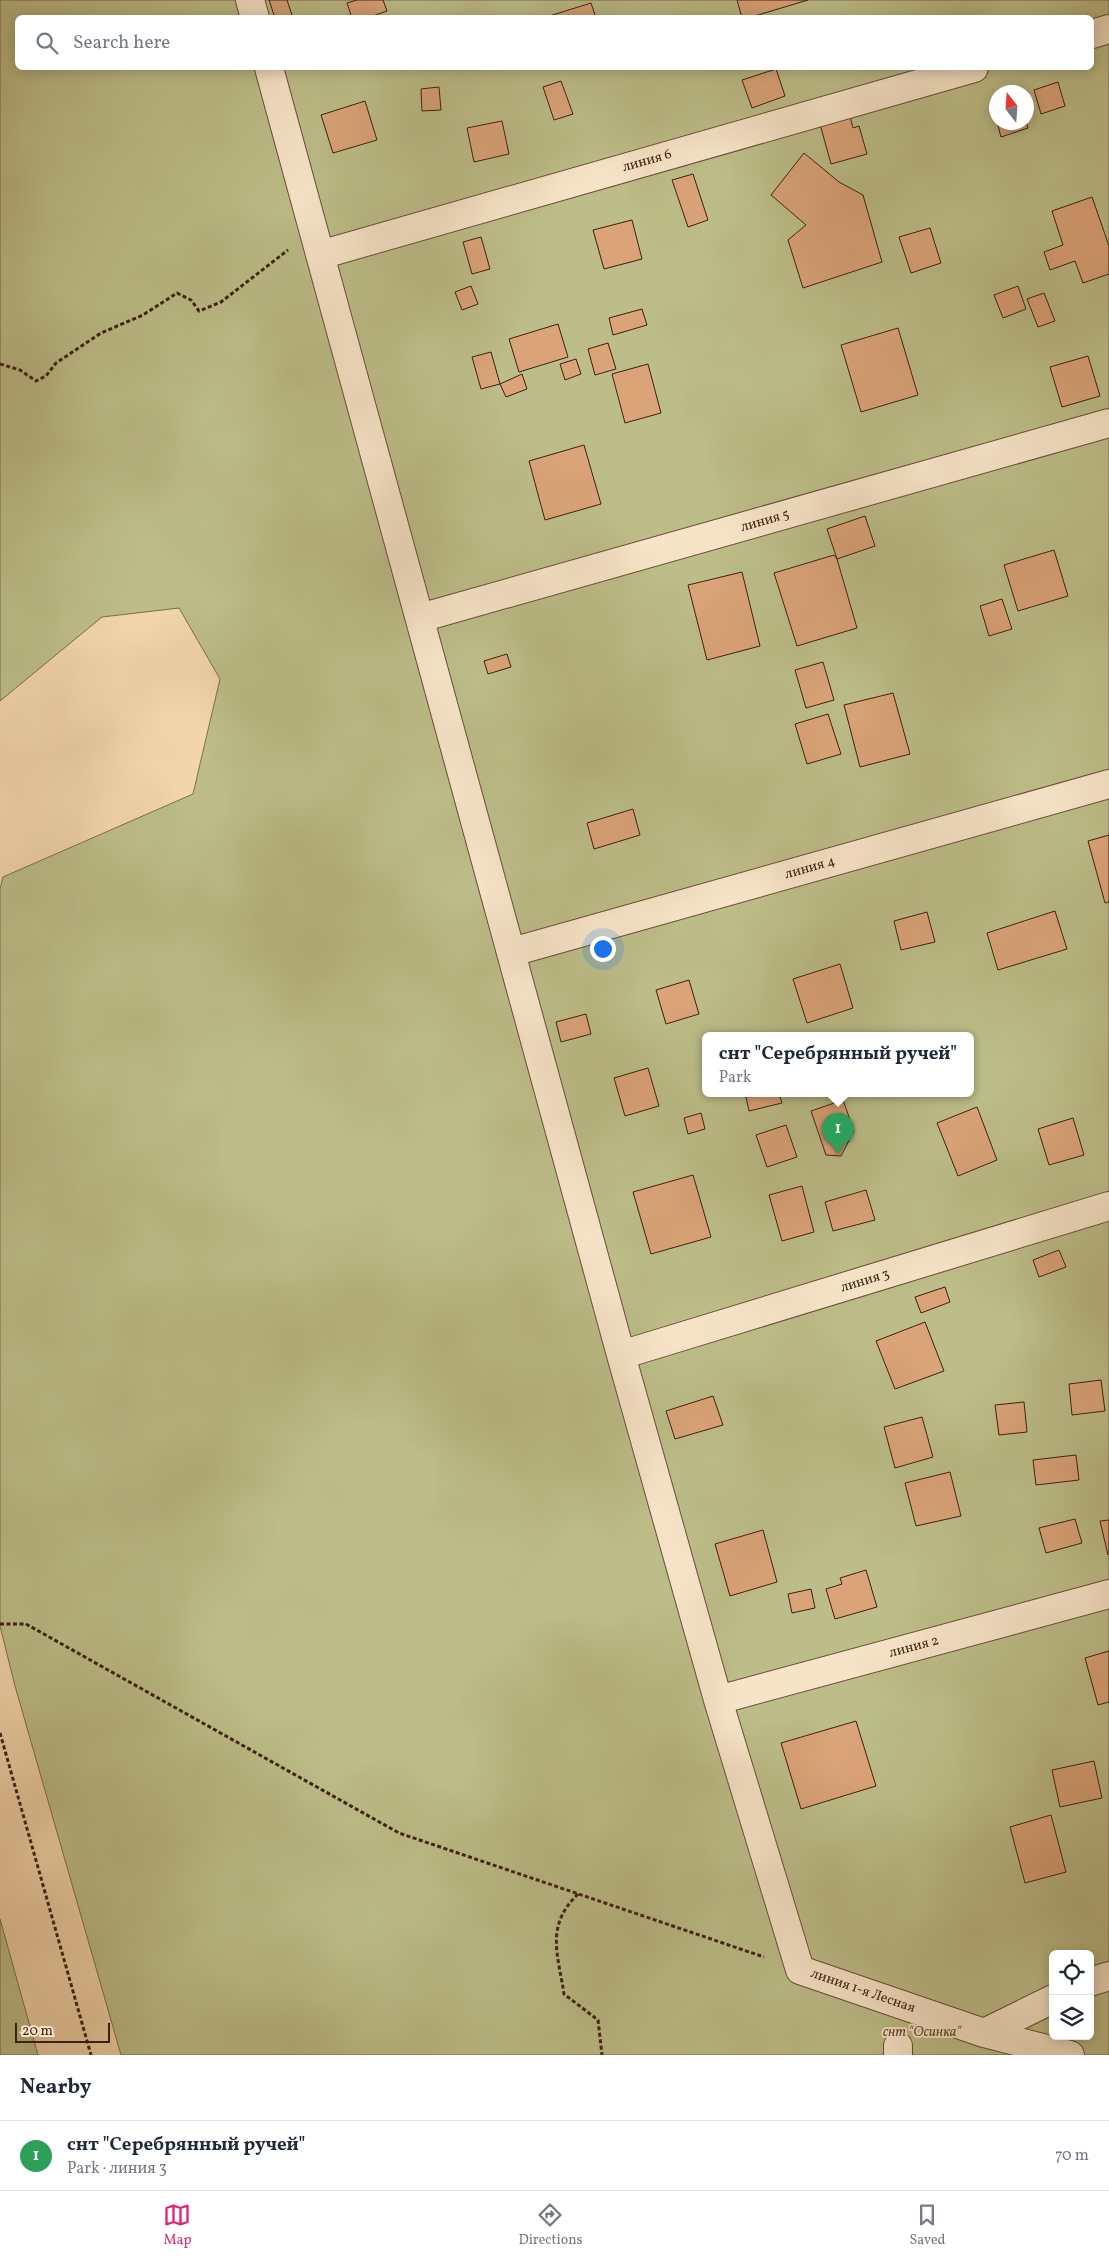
<!DOCTYPE html>
<meta charset="utf-8">
<style>
body{margin:0;font-family:Vollkorn,serif;background:#f2f2f3;color:#1f2937}
.controls{position:absolute;right:15px;bottom:15px;display:grid;overflow:hidden;border-radius:8px;box-shadow:0 2px 12px #0003}
.controls button{width:45px;height:45px;display:grid;place-items:center;padding:0;border:0;border-bottom:1px solid #e0e1e3;background:#fff;color:#1f2937;font:25px sans-serif}
.compass{position:absolute;left:989px;top:85px;width:45px;height:45px;border-radius:50%;background:#fff;box-shadow:0 2px 12px #0003;rotate:343deg}
.scale{position:absolute;left:15px;bottom:12px;width:95px;box-sizing:border-box;padding-left:5px;border:2px solid #3e1f12;border-top:0;font-size:14px;line-height:18px;white-space:nowrap;color:#3e1f12;-webkit-text-stroke:4px #f7e4c8;paint-order:stroke}
.you{position:absolute;left:602px;top:948px;width:18px;height:18px;margin:-12px;border:4px solid #fff;border-radius:50%;background:#1a73e8;box-shadow:0 0 0 8px #1a73e833}
.badge{display:grid;place-items:center;width:32px;height:32px;border-radius:50%;background:#db2777;color:#fff;font-size:16px;font-weight:700}
.pin{position:absolute;translate:-50% -41px;filter:drop-shadow(0 1px 2px #0008)}
.pin::after{content:'';position:absolute;top:26px;width:18px;height:15px;background:inherit;clip-path:polygon(0 0,100% 0,50% 100%)}
.popup{position:absolute;left:702px;top:1032px;width:272px;height:65px;box-sizing:border-box;display:grid;place-content:center;border-radius:8px;background:#fff;filter:drop-shadow(0 1px 4px #0005);font-size:16px;white-space:nowrap;color:#747a83}
.popup b{font-size:19px;color:#1f2937}
.popup::after{content:'';position:absolute;left:50%;top:100%;margin-left:-10px;border:10px solid transparent;border-top-color:#fff}
.list{margin:0;padding:0;list-style:none}
h2{display:flex;justify-content:space-between;align-items:center;height:65px;margin:0;padding:0 20px;font-size:21px}
h2 small{font-size:16px;font-weight:400;color:#747a83}
.list li{display:grid;grid-template-columns:32px 1fr auto;gap:15px;align-items:center;box-sizing:border-box;height:70px;padding:0 20px;border-top:1px solid #e0e1e3}
.list b{display:block;font-size:19px;white-space:nowrap}
.list p{margin:0;font-size:16px;white-space:nowrap;color:#747a83}
.list em{font-size:16px;font-style:normal;color:#747a83}
.icon{flex:none;width:28px;height:28px;fill:none;stroke:currentColor;stroke-width:2;stroke-linecap:round;stroke-linejoin:round}
.map{position:relative;flex:none;width:1109px;height:2055px;overflow:hidden}
.search{position:absolute;background:#fff;box-shadow:0 2px 12px #0003;left:15px;right:15px;top:15px;height:55px;display:flex;align-items:center;gap:12px;box-sizing:border-box;padding:0 18px;border-radius:8px;color:#747a83;font-size:19px}
.sheet{height:135px;background:#fff}
nav{display:flex;justify-content:space-around;align-items:center;box-sizing:border-box;height:70px;border-top:1px solid #e0e1e3;background:#fff;font-size:14px;color:#747a83}
nav a{display:grid;justify-items:center;gap:2px}
nav .on{color:#db2777}
.map>svg:first-child{display:block}
.green{fill:#bcbd88;stroke:#7d6e4d;fill-rule:evenodd}
.building{fill:#daa378;stroke:#3e1f12}
.lines{fill:none;stroke-linecap:round;stroke-linejoin:round}
.minor-casing{stroke:#6b4c38;stroke-width:30}
.path{stroke:#3e1f12;stroke-width:3;stroke-dasharray:4 2.5;stroke-linecap:butt}
.minor{stroke:#f7e4c8;stroke-width:28}
.labels{text-anchor:middle;dominant-baseline:central;stroke-width:4;stroke-linejoin:round;paint-order:stroke}
.street-label{font-size:14px;fill:#3e1f12;stroke:#f7e4c8}
.park-label{font-size:14px;font-style:italic;fill:#5e4630;stroke:#f7e4c8}
</style>
<div class="map">
<svg width="1109" height="2055" viewBox="0 0 1109 2055">
<rect width="100%" height="100%" fill="#f2d5ab"/>
<filter id="stains"><feTurbulence type="fractalNoise" baseFrequency=".004" numOctaves="4"/><feColorMatrix values="0 0 0 0 .2 0 0 0 0 .09 0 0 0 0 .02 0 0 0 .5 -.17"/></filter>
<radialGradient id="worn" r=".72"><stop offset=".6" stop-color="#630" stop-opacity="0"/><stop offset="1" stop-color="#630" stop-opacity=".3"/></radialGradient>
<path class="green" d="M0 0H1109V2055H121L15 1686 0 1626V889L3 877 193 794 220 679 179 608 102 617 0 701ZM18 18H1092V68H18ZM996 92H1026V122H996ZM706 1035H970V1093H706ZM1053 1954H1090V2036H1053Z
M0 1919 38 2055H0Z"/>
<path class="building" d="M269 0H287L293 18H275Z
M357 0H383L387 11 367 18H352L347 3Z
M737 0H808L748 18H742Z
M591 3 596 18H543Z
M776 69 785 96 752 108 742 80Z
M561 81 573 114 554 120 543 87Z
M1058 82 1065 106 1041 114 1034 90Z
M439 87 441 110 422 111 421 89Z
M365 101 377 140 333 153 321 115Z
M850 116 853 128 859 126 867 154 831 164 820 124Z
M502 121 509 154 474 162 467 128Z
M997 122H1026L1028 128 1001 137Z
M804 153 839 182 863 195 882 262 803 288 788 240 806 225 771 195Z
M693 174 708 220 688 227 672 180Z
M1092 197 1109 246V274L1083 283 1075 261 1050 270 1044 252 1063 245 1052 211Z
M632 220 642 259 604 269 593 230Z
M930 228 941 263 911 273 899 237Z
M481 237 490 269 472 274 463 242Z
M471 286 478 304 462 310 455 292Z
M1018 286 1026 309 1003 318 994 295Z
M1044 293 1055 321 1038 327 1027 299Z
M642 309 647 325 613 335 609 318Z
M558 324 568 357 519 372 509 339Z
M898 328 918 395 861 412 841 345Z
M608 343 616 369 595 375 588 349Z
M491 352 500 384 481 389 472 357Z
M1088 356 1100 396 1062 407 1050 367Z
M576 359 581 374 565 380 560 364Z
M648 364 661 413 625 423 612 374Z
M522 374 527 389 506 397 500 384Z
M584 445 601 504 545 520 529 461Z
M865 516 875 546 837 559 827 529Z
M1054 550 1068 596 1018 611 1004 565Z
M834 555 837 559 857 628 797 646 774 573Z
M742 572 760 646 707 660 688 585Z
M1002 599 1012 629 989 636 980 606Z
M507 654 511 667 488 674 484 661Z
M823 662 834 700 806 708 795 670Z
M893 693 910 754 860 767 844 705Z
M828 714 841 754 807 764 795 724Z
M633 809 640 835 594 849 587 823Z
M1109 835V902L1105 903 1088 841Z
M1055 911 1067 949 998 970 987 933Z
M927 912 935 942 901 950 894 921Z
M840 964 853 1008 807 1023 793 979Z
M689 980 699 1014 666 1024 656 990Z
M586 1014 591 1034 561 1042 556 1022Z
M648 1068 659 1106 625 1116 614 1078Z
M762 1093H779L782 1103 749 1111 746 1097Z
M843 1100 854 1131 841 1156 826 1155 811 1111Z
M977 1107 997 1160 958 1176 937 1123Z
M701 1113 705 1129 688 1134 684 1118Z
M1073 1118 1084 1155 1049 1165 1038 1129Z
M786 1125 797 1157 767 1167 756 1135Z
M693 1175 711 1237 651 1254 633 1192Z
M802 1186 814 1232 782 1241 769 1195Z
M866 1190 875 1220 833 1231 825 1202Z
M1059 1250 1066 1267 1039 1277 1033 1260Z
M945 1287 950 1302 921 1313 915 1297Z
M925 1322 944 1371 895 1389 876 1341Z
M1101 1380 1105 1411 1072 1415 1069 1384Z
M713 1396 723 1425 675 1439 666 1411Z
M1024 1402 1027 1432 999 1435 995 1405Z
M922 1417 933 1457 895 1468 884 1427Z
M1076 1455 1079 1480 1036 1485 1033 1460Z
M950 1472 961 1516 916 1526 905 1483Z
M1075 1519 1082 1543 1046 1553 1039 1528Z
M1109 1520V1554L1108 1555 1100 1521Z
M763 1530 777 1582 730 1596 715 1544Z
M866 1570 877 1607 835 1619 826 1589 842 1584 840 1578Z
M811 1589 815 1608 792 1613 788 1594Z
M1109 1651V1702L1098 1705 1085 1658Z
M856 1721 876 1786 801 1809 781 1743Z
M1094 1761 1102 1798 1060 1807 1052 1770Z
M1051 1815 1066 1872 1025 1883 1010 1827Z"/>
<g class="lines">
<defs>
<path id="minor" d="M250 0 255 18
M1092 34 1109 29
M269 68 621 1355 718 1700 800 1970 984 2033 1070 2055
M320 255 974 68
M420 618 1109 423
M512 952 1109 784
M621 1355 1109 1206
M718 1700 1109 1594
M1090 1982 1109 1976
M984 2033 1053 1999
M898 2046V2055"/>
</defs>
<use href="#minor" class="minor-casing"/>
<path class="path" d="M0 364 20 370 36 381 46 376 56 363 101 333 143 315 177 293 191 300 199 311 221 302 288 250
M0 1624H26L399 1833 764 1957
M0 1733 91 2055
M578 1894C545 1926 558 1954 564 1994L598 2020 602 2055"/>
<use href="#minor" class="minor"/>
</g>
<g class="labels">
<g class="street-label">
<text transform="translate(647 161) rotate(-16)">линия 6</text>
<text transform="translate(765 521) rotate(-16)">линия 5</text>
<text transform="translate(810 868) rotate(-16)">линия 4</text>
<text transform="translate(865 1281) rotate(-17)">линия 3</text>
<text transform="translate(914 1647) rotate(-15)">линия 2</text>
<text transform="translate(863 1991) rotate(19)">линия 1-я Лесная</text>
</g>
<g class="park-label">
<text x="922" y="2032">снт "Осинка"</text>
</g>
</g>
<rect width="100%" height="100%" filter="url(#stains)"/>
<rect width="100%" height="100%" fill="url(#worn)"/>
</svg>
<div class="controls">
<button><svg class="icon" aria-label="locate" viewBox="0 0 24 24"><circle cx="12" cy="12" r="6"/><path d="M12 2v4M12 18v4M2 12h4M18 12h4"/></svg></button>
<button><svg class="icon" aria-label="layers" viewBox="0 0 24 24"><path d="M12 4l9 5-9 5-9-5zM3 14l9 5 9-5"/></svg></button>
</div>
<svg class="compass" viewBox="-18 -18 36 36"><path d="M0-13l5 13h-10z" fill="#e53935"/><path d="M0 13l5-13h-10z" fill="#747a83"/></svg>
<div class="scale">20 m</div>
<div class="you"></div>
<div class="pin badge" style="left:838px;top:1154px;background:#2e9e5b">1</div>
<div class="popup"><b>снт &quot;Серебрянный ручей&quot;</b>Park</div>
<div class="search"><svg class="icon" aria-label="search" viewBox="0 0 24 24"><circle cx="10" cy="10" r="6"/><path d="M15 15l6 6"/></svg>Search here</div>
</div>
<section class="sheet">
<h2>Nearby<small></small></h2>
<ul class="list">
<li><span class="badge" style="background:#2e9e5b">1</span><div><b>снт &quot;Серебрянный ручей&quot;</b><p>Park · линия 3</p></div><em>70 m</em></li>
</ul>
</section>
<nav>
<a class="on"><svg class="icon" aria-label="map" viewBox="0 0 24 24"><path d="M3 6l6-2 6 2 6-2v14l-6 2-6-2-6 2zM9 4v14M15 6v14"/></svg>Map</a>
<a><svg class="icon" aria-label="directions" viewBox="0 0 24 24"><path d="M12 3l9 9-9 9-9-9zM9 14v-3h6M13 9l2 2-2 2"/></svg>Directions</a>
<a><svg class="icon" aria-label="saved" viewBox="0 0 24 24"><path d="M7 4h10v16l-5-4-5 4z"/></svg>Saved</a>
</nav>
